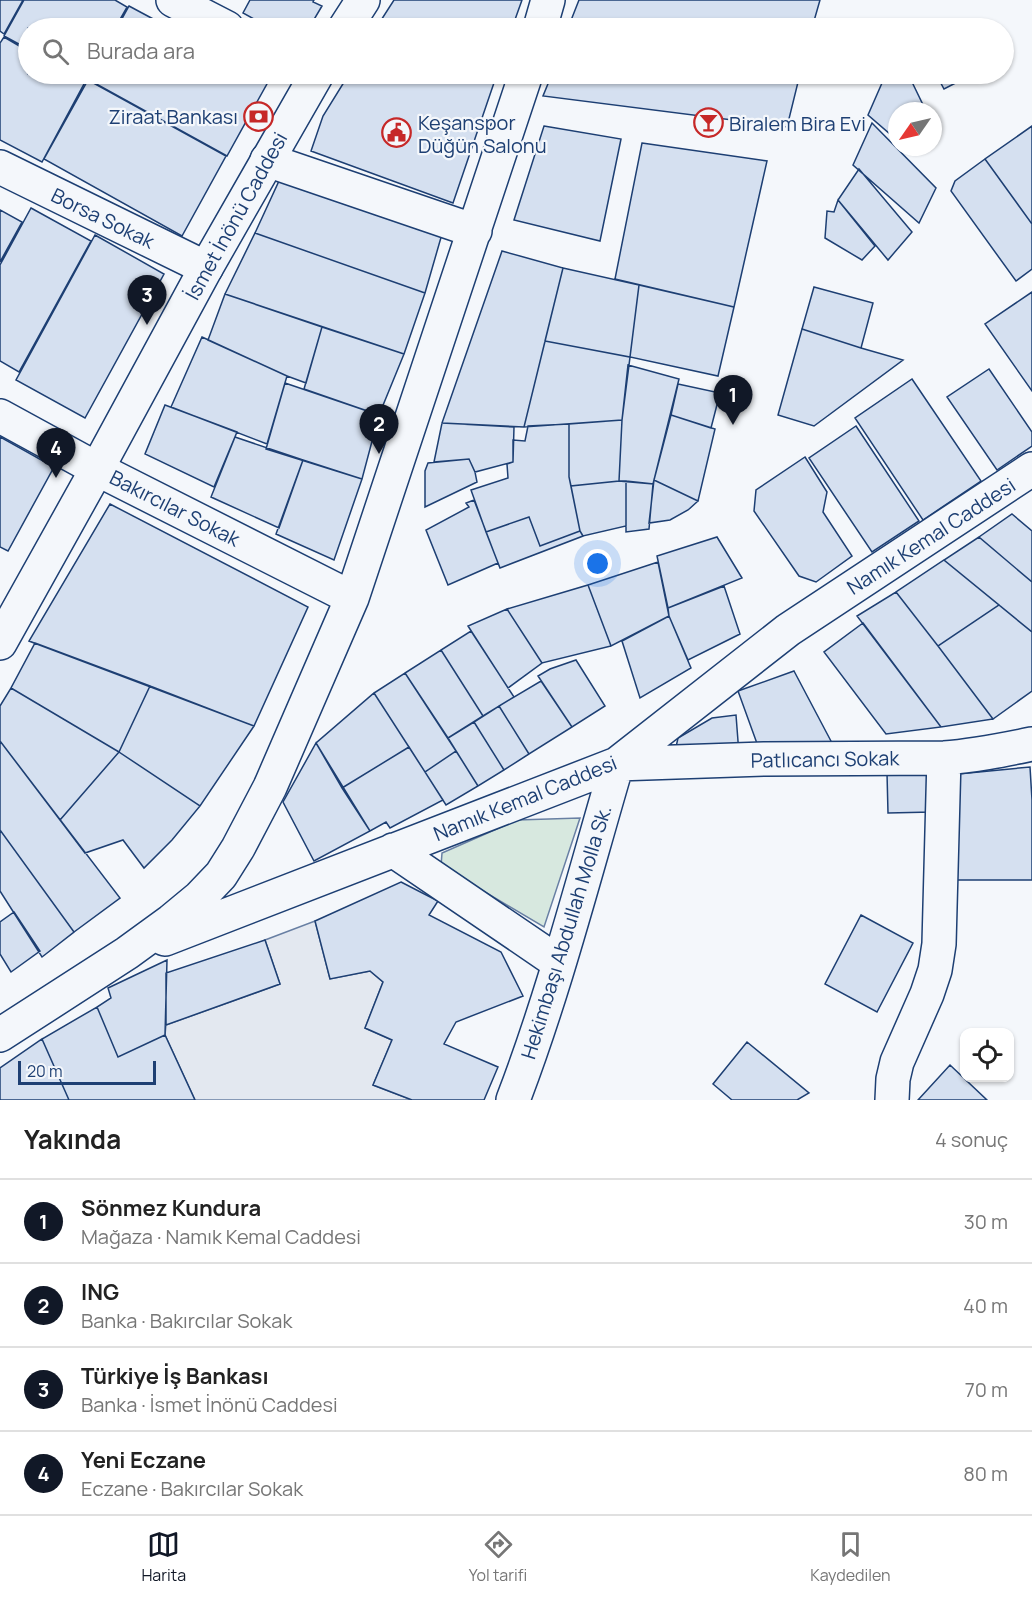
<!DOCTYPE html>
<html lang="tr">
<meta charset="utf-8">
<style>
body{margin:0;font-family:Manrope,sans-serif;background:#f6f6f6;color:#222}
.controls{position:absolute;right:18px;bottom:18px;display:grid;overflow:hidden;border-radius:12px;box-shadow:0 2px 4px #0004}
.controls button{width:54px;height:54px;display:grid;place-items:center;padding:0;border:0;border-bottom:2px solid #e0e0e0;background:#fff;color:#222;font:30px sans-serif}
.compass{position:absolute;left:888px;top:102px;width:54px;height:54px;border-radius:50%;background:#fff;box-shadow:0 2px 4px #0004;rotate:236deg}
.scale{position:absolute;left:18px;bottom:15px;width:138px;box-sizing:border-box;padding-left:6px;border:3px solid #1d3f73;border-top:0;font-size:16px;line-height:21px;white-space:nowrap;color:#1d3f73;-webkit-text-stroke:4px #f4f7fb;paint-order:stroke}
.you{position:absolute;left:598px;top:564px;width:21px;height:21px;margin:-15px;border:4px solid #fff;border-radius:50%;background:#1a73e8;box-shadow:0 0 0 9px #1a73e833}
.badge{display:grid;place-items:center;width:39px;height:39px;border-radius:50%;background:#111827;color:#fff;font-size:20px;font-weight:700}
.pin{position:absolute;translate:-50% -50px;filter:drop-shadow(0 2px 3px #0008)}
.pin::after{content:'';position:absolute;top:32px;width:21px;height:18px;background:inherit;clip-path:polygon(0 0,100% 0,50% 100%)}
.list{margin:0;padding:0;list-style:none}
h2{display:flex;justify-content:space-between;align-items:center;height:78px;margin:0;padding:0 24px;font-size:26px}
h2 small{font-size:20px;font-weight:400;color:#767676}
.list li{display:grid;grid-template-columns:39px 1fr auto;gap:18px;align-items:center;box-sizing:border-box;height:84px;padding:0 24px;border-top:2px solid #e0e0e0}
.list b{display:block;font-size:22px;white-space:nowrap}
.list p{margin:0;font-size:20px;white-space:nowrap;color:#767676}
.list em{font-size:20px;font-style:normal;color:#767676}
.icon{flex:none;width:33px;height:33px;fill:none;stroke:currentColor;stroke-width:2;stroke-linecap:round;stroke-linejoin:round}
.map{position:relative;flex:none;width:1032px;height:1100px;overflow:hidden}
.search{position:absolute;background:#fff;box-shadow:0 2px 4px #0004;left:18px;right:18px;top:18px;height:66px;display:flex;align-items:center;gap:15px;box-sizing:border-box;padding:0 21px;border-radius:33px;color:#767676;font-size:22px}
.sheet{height:414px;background:#fff}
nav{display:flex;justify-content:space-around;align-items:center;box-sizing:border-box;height:84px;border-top:2px solid #e0e0e0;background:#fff;font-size:16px;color:#767676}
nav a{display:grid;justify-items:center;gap:3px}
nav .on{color:#111827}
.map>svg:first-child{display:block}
.green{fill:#d7e8df;stroke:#687fa3;stroke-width:1.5}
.parking{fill:#e3e8f0;stroke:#687fa3;stroke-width:1.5}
.building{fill:#d5e0f0;stroke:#1d3f73;stroke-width:1.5}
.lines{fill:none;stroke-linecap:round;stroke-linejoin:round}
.street-casing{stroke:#1d3f73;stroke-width:36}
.secondary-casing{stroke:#1d3f73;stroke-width:36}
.street{stroke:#f4f7fb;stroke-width:33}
.secondary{stroke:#f4f7fb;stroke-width:33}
.labels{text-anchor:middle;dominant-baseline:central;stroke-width:4.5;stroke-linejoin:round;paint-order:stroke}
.poi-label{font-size:20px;fill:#1d3f73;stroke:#f4f7fb;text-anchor:start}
.street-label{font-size:20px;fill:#1d3f73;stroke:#f4f7fb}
</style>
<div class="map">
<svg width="1032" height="1100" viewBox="0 0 1032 1100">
<rect width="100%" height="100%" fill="#f4f7fb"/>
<path class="green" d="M580 818 544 927 441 866 442 853 517 820Z"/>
<path class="parking" d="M315 921 330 979 370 971 383 982 365 1028 392 1040 373 1085 412 1100H195L165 1035 166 1025 280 984 265 940Z"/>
<path class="building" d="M0 0H23L4 34 0 31Z
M24 0H115L127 7 115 28H28V49L4 36Z
M250 0H314L313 2 322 6 309 28H270L243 13Z
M394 0H522L512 28H376Z
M579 0H820L812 28H568Z
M129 6 170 28H117Z
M4 37 28 51V74H70L85 82 42 162 0 140V43Z
M92 74H252L268 82 227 156 89 80Z
M349 74H497L453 203 311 151 323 116Z
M552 74H800L787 127 543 96Z
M897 74H916L912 82 926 111H897V140L868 115 882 83Z
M936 74H973L944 89Z
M973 74H1002L978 83Z
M88 80 226 156 182 236 44 159Z
M872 123 936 188 919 223 853 165Z
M544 126 621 139 600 241 514 220Z
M1032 126V224L985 159Z
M642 143 767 161 734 307 615 279Z
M985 159 1032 224V269L1016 281 951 191 955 181Z
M859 169 912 232 888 260 838 200Z
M279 181 442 234 425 293 255 233Z
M838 200 875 246 862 260 825 238 827 211 834 212Z
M31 208 91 241 19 372 0 361V265Z
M0 210 22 222 0 262Z
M255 233 425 293 404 354 225 294Z
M95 235 164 274 85 418 16 380Z
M502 251 563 268 524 427 442 423Z
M563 268 639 285 630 357 545 341Z
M639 285 734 307 718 376 630 357Z
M814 287 873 303 861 348 802 329Z
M1032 292V391L985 324Z
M225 294 322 327 306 383 287 376 208 340Z
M322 327 404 354 379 415 304 389Z
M802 329 861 348 903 360 814 426 778 415Z
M202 337 287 376 267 444 171 407Z
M545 341 630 357 622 420 524 427Z
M628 365 679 379 653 484 619 481 622 420Z
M989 369 1032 432V446L997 470 947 397Z
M912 379 981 481 923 520 855 418Z
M285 383 379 415 362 479 266 449Z
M678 384 720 393 711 428 671 415Z
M165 405 237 432 214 487 145 454Z
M671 415 715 429 698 501 654 480Z
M622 420 619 481 571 486 569 477V424Z
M442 423 514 427 513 462 475 472 469 459 434 462Z
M569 424V477L580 531 540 546 529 517 486 532 471 490 508 478 507 464 513 462V440L525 441 528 426Z
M856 426 919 521 872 552 809 458Z
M0 437 54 467 8 551 0 547Z
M235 437 303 460 279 528 211 497Z
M805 457 827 492 823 512 852 556 816 582 799 576 754 511 756 490Z
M469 459 475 472 477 482 425 507V471L428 463Z
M303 460 362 479 334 560 276 534Z
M654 480 698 501 688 510 670 520 649 523Z
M619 481H626V526L583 536 580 531 571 486Z
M626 481 653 484 649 529 626 532Z
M474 500 498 563 448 585 426 530 469 507 466 503Z
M110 504 308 607 254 726 29 641Z
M1012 514 1032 531V582L979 537Z
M529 517 540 546 580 531 583 536 500 568 486 532Z
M717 537 742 578 668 608 657 556Z
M979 537 1032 582V632L944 560Z
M944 560 999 605 938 646 896 592Z
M658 562 669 616 611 646 588 585Z
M588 585 611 646 542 663 507 609Z
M724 586 740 634 688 660 669 616 668 608Z
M896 592 938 646 993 719 941 727 857 616Z
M999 605 1032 632V691L993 719 938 646Z
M507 609 542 663 508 688 468 626Z
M669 616 691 668 640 698 622 641Z
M863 623 941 727 886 734 824 652Z
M471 631 514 697 483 716 441 650Z
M35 643 150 686 119 752 11 688Z
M441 650 483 716 448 738 405 673Z
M576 660 605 706 572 727 538 676 550 669Z
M794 671 832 743 759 749 738 691Z
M405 673 456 751 425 772 374 693Z
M541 681 572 727 529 754 499 706Z
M150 686 254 726 200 806 119 752Z
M11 688 119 752 60 820 0 741V706Z
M374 693 409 747 342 788 316 743Z
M499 706 529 754 504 770 474 722Z
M736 715 739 754 674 756 678 738 712 718Z
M474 722 504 770 478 786 448 738Z
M0 741 120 898 74 932 0 830Z
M316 743 370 831 314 861 283 802Z
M409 747 443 800 390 828 386 822 370 831 342 788Z
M456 751 478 786 446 805 425 772Z
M119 752 200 806 172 840 144 868 123 840 85 853 60 820Z
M1030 767 1032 800V880H957L958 774Z
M932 772V812L888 813 887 773Z
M0 830 74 932 42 957 0 891Z
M401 882 438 901 429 915 501 952 523 996 456 1022 444 1044 498 1067 484 1100H412L373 1085 392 1040 365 1028 383 982 370 971 330 979 315 921Z
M14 912 40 951 11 972 0 954V922Z
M861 915 913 943 877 1012 825 984Z
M265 940 280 984 166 1025V973Z
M167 960 165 1035 118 1057 97 1007 111 998 108 988Z
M97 1007 118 1057 165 1035 195 1100H69L42 1039Z
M42 1039 69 1100H0V1068Z
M747 1042 809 1093 797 1100H732L713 1084Z
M950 1065 987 1100H918Z"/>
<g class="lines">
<defs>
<path id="street" d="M173 0 227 28
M540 28 548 0
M267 160 475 231
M0 167 206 268
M0 416 97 469 352 598
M393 850 559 963
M165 939 617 764 788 630 1032 469
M0 1035 127 953 171 921 200 897 221 875 238 848 270 787 352 598 526 74
M513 1100C555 990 584 876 617 764L764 759 944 758C974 756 1003 750 1032 744
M892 1100 893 1079 897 1062 927 994 935 970 939 944 944 758"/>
<path id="secondary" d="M345 28 363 0
M0 643 97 469 206 268 317 74"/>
</defs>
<use href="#street" class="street-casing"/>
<use href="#secondary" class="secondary-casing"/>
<use href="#street" class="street"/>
<use href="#secondary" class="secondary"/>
</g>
<defs>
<symbol id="bank-ring" viewBox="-11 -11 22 22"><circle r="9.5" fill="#f4f7fb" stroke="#c62828" stroke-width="1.5"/><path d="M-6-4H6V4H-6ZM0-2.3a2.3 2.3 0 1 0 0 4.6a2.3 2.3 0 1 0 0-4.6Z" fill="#c62828"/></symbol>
<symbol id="bar-ring" viewBox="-11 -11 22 22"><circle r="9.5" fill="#f4f7fb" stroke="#c62828" stroke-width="1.5"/><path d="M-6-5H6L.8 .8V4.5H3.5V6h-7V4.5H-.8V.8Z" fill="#c62828"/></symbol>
<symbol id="civic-ring" viewBox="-11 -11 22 22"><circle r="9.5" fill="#f4f7fb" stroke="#c62828" stroke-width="1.5"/><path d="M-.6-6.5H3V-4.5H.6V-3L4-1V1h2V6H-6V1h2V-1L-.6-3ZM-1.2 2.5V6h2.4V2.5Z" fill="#c62828"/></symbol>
</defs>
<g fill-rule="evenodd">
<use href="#bank-ring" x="242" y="100" width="33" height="33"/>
<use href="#bar-ring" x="692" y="106" width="33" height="33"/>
<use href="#civic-ring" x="380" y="116" width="33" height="33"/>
</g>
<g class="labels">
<g class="poi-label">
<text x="238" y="116" text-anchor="end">Ziraat Bankası</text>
<text x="418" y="122">Keşanspor<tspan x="418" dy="23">Düğün Salonu</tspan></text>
<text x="729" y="123">Biralem Bira Evi</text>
</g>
<g class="street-label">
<text transform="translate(236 216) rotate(-61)">İsmet İnönü Caddesi</text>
<text transform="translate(103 218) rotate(26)">Borsa Sokak</text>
<text transform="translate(175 508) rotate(27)">Bakırcılar Sokak</text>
<text transform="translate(931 536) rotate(-33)">Namık Kemal Caddesi</text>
<text transform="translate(825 759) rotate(-1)">Patlıcancı Sokak</text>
<text transform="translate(525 798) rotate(-22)">Namık Kemal Caddesi</text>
<text transform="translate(566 932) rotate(-73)">Hekimbaşı Abdullah Molla Sk.</text>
</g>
</g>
</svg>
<div class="controls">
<button><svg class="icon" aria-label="locate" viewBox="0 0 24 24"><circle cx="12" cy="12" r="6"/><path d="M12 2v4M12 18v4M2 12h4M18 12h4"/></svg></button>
</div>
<svg class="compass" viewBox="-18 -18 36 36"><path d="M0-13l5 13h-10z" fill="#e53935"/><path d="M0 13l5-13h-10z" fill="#767676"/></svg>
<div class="scale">20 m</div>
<div class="you"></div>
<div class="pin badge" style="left:733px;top:425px">1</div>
<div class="pin badge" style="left:379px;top:454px">2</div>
<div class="pin badge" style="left:147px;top:325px">3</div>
<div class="pin badge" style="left:56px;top:478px">4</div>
<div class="search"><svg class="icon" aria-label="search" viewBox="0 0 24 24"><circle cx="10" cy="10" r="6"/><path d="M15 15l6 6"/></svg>Burada ara</div>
</div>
<section class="sheet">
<h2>Yakında<small>4 sonuç</small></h2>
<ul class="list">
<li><span class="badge">1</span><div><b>Sönmez Kundura</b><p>Mağaza · Namık Kemal Caddesi</p></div><em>30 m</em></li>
<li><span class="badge">2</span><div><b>ING</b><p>Banka · Bakırcılar Sokak</p></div><em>40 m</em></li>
<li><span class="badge">3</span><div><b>Türkiye İş Bankası</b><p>Banka · İsmet İnönü Caddesi</p></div><em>70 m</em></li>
<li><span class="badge">4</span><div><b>Yeni Eczane</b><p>Eczane · Bakırcılar Sokak</p></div><em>80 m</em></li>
</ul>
</section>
<nav>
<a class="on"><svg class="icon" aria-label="map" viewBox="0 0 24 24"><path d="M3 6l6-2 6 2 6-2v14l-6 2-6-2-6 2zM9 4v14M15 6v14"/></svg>Harita</a>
<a><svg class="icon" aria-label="directions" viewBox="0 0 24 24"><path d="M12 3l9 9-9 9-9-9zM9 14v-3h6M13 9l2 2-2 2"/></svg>Yol tarifi</a>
<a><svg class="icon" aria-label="saved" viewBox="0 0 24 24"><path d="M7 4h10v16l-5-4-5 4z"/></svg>Kaydedilen</a>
</nav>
